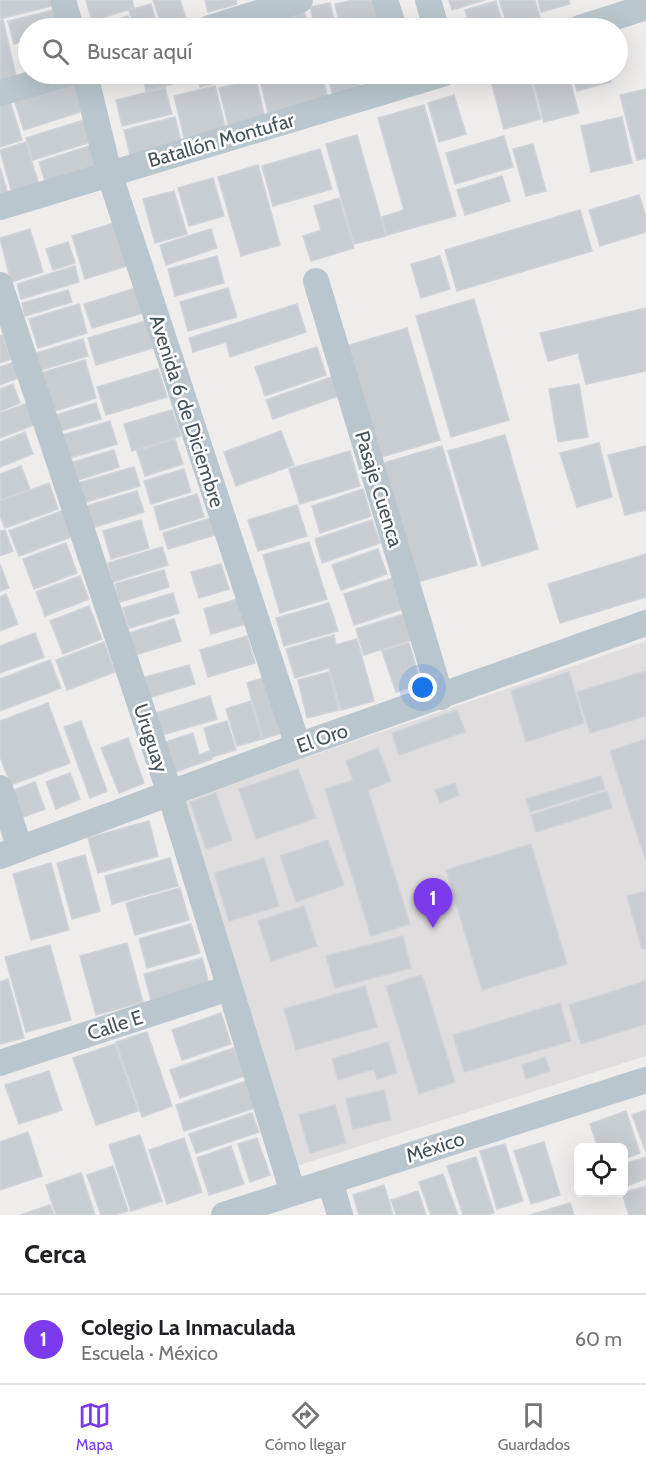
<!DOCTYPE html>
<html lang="es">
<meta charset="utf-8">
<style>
body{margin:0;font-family:Cabin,sans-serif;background:#f2f2f2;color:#202124}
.controls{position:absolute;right:18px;bottom:18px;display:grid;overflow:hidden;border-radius:9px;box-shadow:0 6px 24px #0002}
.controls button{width:54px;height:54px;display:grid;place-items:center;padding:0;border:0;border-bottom:2px solid #e0e0e0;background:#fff;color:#202124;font:30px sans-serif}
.you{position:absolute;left:423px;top:688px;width:21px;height:21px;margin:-15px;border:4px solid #fff;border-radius:50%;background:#1a73e8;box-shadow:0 0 0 9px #1a73e833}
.badge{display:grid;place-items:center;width:39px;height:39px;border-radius:50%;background:#7c3aed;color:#fff;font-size:20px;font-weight:700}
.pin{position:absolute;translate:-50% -50px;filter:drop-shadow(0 2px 3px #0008)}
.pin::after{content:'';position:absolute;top:32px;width:21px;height:18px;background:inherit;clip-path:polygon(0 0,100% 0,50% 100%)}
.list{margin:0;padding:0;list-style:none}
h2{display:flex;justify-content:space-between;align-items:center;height:78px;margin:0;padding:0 24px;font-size:26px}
h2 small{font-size:20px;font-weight:400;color:#757577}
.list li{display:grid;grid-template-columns:39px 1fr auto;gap:18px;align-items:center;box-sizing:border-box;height:90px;padding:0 24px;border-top:2px solid #e0e0e0}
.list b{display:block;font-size:22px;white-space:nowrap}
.list p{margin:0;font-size:20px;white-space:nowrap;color:#757577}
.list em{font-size:20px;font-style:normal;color:#757577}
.icon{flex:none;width:33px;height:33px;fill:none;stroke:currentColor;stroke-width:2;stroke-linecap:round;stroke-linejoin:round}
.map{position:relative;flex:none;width:646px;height:1215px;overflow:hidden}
.search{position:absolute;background:#fff;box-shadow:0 6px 24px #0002;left:18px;right:18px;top:18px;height:66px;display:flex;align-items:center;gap:15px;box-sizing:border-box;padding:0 21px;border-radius:33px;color:#757577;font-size:22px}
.sheet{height:168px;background:#fff}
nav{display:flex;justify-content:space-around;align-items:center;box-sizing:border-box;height:84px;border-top:2px solid #e0e0e0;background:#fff;font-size:16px;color:#757577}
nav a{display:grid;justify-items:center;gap:3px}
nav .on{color:#7c3aed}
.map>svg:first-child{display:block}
.education{fill:#e0ddde}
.building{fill:#c8cdd2;stroke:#cfd3d9;stroke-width:1.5}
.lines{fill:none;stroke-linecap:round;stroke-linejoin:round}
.street{stroke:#b9c6cd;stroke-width:26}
.labels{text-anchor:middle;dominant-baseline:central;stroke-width:5;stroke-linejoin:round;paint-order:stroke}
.street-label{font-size:20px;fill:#43535b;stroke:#fff}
</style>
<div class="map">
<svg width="646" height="1215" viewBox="0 0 646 1215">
<rect width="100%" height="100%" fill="#efecec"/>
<path class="education" d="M646 641V1056L293 1167 180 801Z"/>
<path class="building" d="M0 0H51L52 6 0 19Z
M86 0H132L134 8 92 21Z
M153 0H180L187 21 163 28Z
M205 0H236L237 4 208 12Z
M353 0H374L381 28H341L335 4Z
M449 0H485L452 10Z
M499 0H535L543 28H508Z
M538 0H569L570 4 541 12Z
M496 1 504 28H470L465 10Z
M330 3 336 28H315L310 7Z
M151 4 158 28H134L129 10Z
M58 9 63 28H28V41L14 44 8 21Z
M304 10 309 28H274L272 18Z
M128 16 132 28H94L93 26Z
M3 20 16 76 0 80V21Z
M28 43V74L30 80 21 45Z
M142 74H191L192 79 146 91Z
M197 74H231L232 79 200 87Z
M263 74H322L328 99 268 113 259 75Z
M327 74H356L361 94 334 101Z
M508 74H529L541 119 504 129 490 78Z
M531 74H568L579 113 544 122Z
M572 74H609L611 82 577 91Z
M78 77 89 109 24 130 13 97Z
M256 79 266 123 230 132 219 88Z
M215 86 227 134 186 145 174 96Z
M165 88 172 114 122 126 116 100Z
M646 89V158L637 160 620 95Z
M454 95 466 134 439 142 428 103Z
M9 98 22 140 0 147V101Z
M424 105 456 216 387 235 382 217 404 210 378 118Z
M175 117 182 146 131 159 124 130Z
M622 117 632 163 591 172 581 126Z
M87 119 94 141 33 160 26 138Z
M357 135 386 236 354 244 326 144Z
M504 136 513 167 455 184 446 153Z
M26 142 39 185 12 193 0 150Z
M533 144 546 191 526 196 513 149Z
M92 145 98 168 46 184 39 162Z
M320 149 332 189 273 206 262 166Z
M258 165 280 245 241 256 218 177Z
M0 168 9 197 0 199Z
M502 176 510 201 465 215 457 190Z
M213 178 224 216 189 226 178 188Z
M174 191 187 234 155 243 143 199Z
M639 195 646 217V232L600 246 589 210Z
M339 198 354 248 311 261 303 236 321 230 314 206Z
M580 210 592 251 457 291 445 250Z
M117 222 130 265 85 279 72 236Z
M30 229 43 272 11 282 0 238Z
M211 229 217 248 166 265 160 245Z
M68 242 75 263 53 270 46 249Z
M217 256 224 283 175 296 168 269Z
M440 256 450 289 421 298 411 264Z
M75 266 79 282 21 299 17 284Z
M136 288 143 313 92 328 84 304Z
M228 288 237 317 188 331 180 302Z
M68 290 72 302 25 316 22 303Z
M474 299 509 420 451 437 416 316Z
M79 304 87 333 38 348 29 319Z
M297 304 306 332 230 357 226 342 193 352 189 338Z
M646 308V371L586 384 578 353 548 361 540 333Z
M145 321 153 348 96 365 88 338Z
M407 328 440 440 378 458 346 346Z
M2 335 11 359 0 363V336Z
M83 339 88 356 41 370 36 353Z
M317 347 326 375 265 396 255 367Z
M85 360 96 398 49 413 37 374Z
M15 362 21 377 0 385V367Z
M158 369 167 397 106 415 97 387Z
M334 376 341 395 273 419 266 400Z
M13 384 20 403 0 411V389Z
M579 384 588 437 558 442 549 389Z
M28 403 36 424 0 438V413Z
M96 403 101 419 57 432 52 416Z
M172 410 181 436 132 451 124 424Z
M110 421 117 444 70 458 63 435Z
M281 431 294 465 236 486 224 452Z
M25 432 33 454 0 467V442Z
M505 435 538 549 482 566 448 451Z
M175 439 183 464 145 476 137 451Z
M599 443 612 497 577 507 560 453Z
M442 446 477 565 418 582 383 463Z
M646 446V510L625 515 608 455Z
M114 450 119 467 78 480 73 462Z
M350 451 360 486 300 504 289 469Z
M21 466 30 489 1 500 0 474Z
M134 467 140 486 83 503 78 483Z
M184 469 191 492 151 504 144 481Z
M49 483 58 509 5 528 0 516V501Z
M363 489 371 516 320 533 312 506Z
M137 491 144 512 92 528 86 506Z
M197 494 204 517 160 530 154 507Z
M297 505 307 536 258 551 248 520Z
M64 510 74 536 19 556 9 531Z
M217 516 222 533 168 549 163 533Z
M141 520 149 548 111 559 103 531Z
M372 520 380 543 322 563 315 539Z
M5 530 13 551 0 556V531Z
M309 542 327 599 280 613 263 555Z
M66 543 77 573 34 589 23 559Z
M162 547 168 565 113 582 108 563Z
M378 549 387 574 341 590 332 565Z
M646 554V597L560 623 548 584Z
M0 564 9 588 0 591Z
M221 564 229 589 199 598 191 572Z
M164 570 169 587 120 602 115 584Z
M80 576 89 599 45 616 36 592Z
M393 578 403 609 354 625 344 594Z
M173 593 179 613 129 628 123 608Z
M6 594 18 624 0 631V597Z
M238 599 246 624 211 634 204 609Z
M329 603 338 631 284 646 276 618Z
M89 606 102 639 63 654 50 621Z
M407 613 415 639 364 655 356 629Z
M174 619 181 641 135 655 129 633Z
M35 633 44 657 0 673V646Z
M334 635 336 645 357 639 374 701 341 710 329 668 295 678 286 649Z
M247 636 255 663 208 677 200 650Z
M104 642 115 672 67 690 56 660Z
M409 643 421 684 396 692 382 651Z
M50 660 61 688 0 711V679Z
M189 665 195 684 148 698 142 678Z
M646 671V716L590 733 577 692Z
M329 672 339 710 307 718 298 680Z
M569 672 584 723 526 742 511 691Z
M269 676 285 732 263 739 247 683Z
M210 696 217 719 159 736 153 714Z
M251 701 262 739 237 746 226 709Z
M48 703 70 763 11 785 0 757V721Z
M457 710 465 732 399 755 392 733Z
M81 721 107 791 90 798 64 727Z
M227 721 236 750 212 757 204 728Z
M193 733 199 755 210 751 212 759 170 774 160 744Z
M128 738 144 783 119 793 101 748Z
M646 739V861L610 751Z
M378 748 391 781 368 790 410 924 371 936 325 789 353 780 346 761Z
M298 769 316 818 256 839 239 789Z
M70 773 80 799 56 809 46 782Z
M601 776 605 789 530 812 526 799Z
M35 782 45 809 21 818 11 791Z
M455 783 459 795 440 803 435 790Z
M607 791 612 808 536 832 531 815Z
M216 793 232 840 206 849 190 802Z
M149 821 158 856 98 873 88 838Z
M328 840 344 885 296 902 280 856Z
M531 844 567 964 482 990 446 870Z
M85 855 100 911 72 919 57 863Z
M170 858 178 886 112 904 105 876Z
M264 858 279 906 229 921 214 873Z
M51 863 69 930 31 940 13 874Z
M180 888 189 920 135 935 126 903Z
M646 891V948L642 949 627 896Z
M304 906 317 946 271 961 258 921Z
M191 924 200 953 147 968 139 939Z
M403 936 411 968 335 988 326 956Z
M127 943 143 1002 96 1015 80 956Z
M50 945 71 1020 26 1032 5 957Z
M202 958 209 984 151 1000 144 974Z
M422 975 455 1082 419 1094 386 986Z
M8 979 24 1038 0 1044V982Z
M646 981V1024L581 1044 569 1005Z
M365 986 377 1027 296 1050 284 1009Z
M560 1003 571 1041 464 1072 453 1035Z
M221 1013 231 1044 182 1060 172 1030Z
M147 1032 172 1106 142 1117 116 1042Z
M388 1042 397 1073 377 1079 374 1069 338 1080 332 1059Z
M115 1044 138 1111 96 1125 73 1058Z
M234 1048 244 1076 180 1098 170 1070Z
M545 1057 550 1071 526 1079 522 1065Z
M49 1071 62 1110 19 1124 5 1085Z
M246 1081 255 1108 184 1131 176 1105Z
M384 1090 391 1120 353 1129 346 1099Z
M335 1105 346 1143 310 1153 299 1115Z
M646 1110V1152L632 1115Z
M626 1111 640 1153 624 1159V1148H598L590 1124Z
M252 1113 259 1132 196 1153 189 1134Z
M28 1132 42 1176 0 1190V1142Z
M140 1135 162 1201 131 1211 109 1145Z
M184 1138 202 1192 167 1204 149 1150Z
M257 1138 270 1175 250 1182 238 1144Z
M544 1142 560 1195 531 1204 514 1151Z
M505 1144 523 1201 497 1209 480 1151Z
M231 1146 244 1184 209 1195 197 1158Z
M476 1157 494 1213 486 1215H463L447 1166Z
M646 1157V1179L624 1187V1164Z
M113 1166 128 1211 115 1215H101L87 1175Z
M81 1173 95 1215H56L46 1185Z
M443 1174 458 1215H431L419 1182Z
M384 1185 393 1215H359L353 1195Z
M646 1186V1215H629L622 1193Z
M418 1191 426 1215H396L391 1200Z
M570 1203 574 1215H530Z
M50 1205 54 1215H20Z"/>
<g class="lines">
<path class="street" d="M63 0 71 28
M385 0 394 28
M428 0 436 28
M210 28 300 0
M580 28 646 7
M85 74 109 173 298 746
M0 93 66 74
M0 207 442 74
M316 281 441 697
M0 285 170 794 293 1193
M0 788 20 849
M0 856 298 746 646 623
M0 1063 229 988
M330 1181 340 1215
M224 1215 646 1080"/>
</g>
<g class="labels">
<g class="street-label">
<text transform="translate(221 140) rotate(-16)">Batallón Montufar</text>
<text transform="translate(187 411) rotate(72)">Avenida 6 de Diciembre</text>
<text transform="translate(379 489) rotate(73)">Pasaje Cuenca</text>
<text transform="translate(151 738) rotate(72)">Uruguay</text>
<text transform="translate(322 738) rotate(-19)">El Oro</text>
<text transform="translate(115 1025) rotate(-18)">Calle E</text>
<text transform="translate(435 1147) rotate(-18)">México</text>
</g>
</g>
</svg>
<div class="controls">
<button><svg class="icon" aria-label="locate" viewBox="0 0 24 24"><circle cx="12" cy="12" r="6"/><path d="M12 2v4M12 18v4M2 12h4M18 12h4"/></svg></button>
</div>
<div class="you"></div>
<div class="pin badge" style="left:433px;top:928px">1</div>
<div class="search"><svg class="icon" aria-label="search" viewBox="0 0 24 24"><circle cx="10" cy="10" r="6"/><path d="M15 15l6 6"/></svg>Buscar aquí</div>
</div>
<section class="sheet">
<h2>Cerca<small></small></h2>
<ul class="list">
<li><span class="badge">1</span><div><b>Colegio La Inmaculada</b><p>Escuela · México</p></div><em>60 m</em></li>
</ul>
</section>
<nav>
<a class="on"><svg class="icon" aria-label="map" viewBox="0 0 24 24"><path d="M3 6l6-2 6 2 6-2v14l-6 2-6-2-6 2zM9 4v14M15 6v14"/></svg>Mapa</a>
<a><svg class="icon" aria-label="directions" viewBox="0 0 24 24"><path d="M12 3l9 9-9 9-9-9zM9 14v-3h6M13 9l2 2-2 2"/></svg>Cómo llegar</a>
<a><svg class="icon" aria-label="saved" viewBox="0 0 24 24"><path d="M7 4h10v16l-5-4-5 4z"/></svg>Guardados</a>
</nav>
